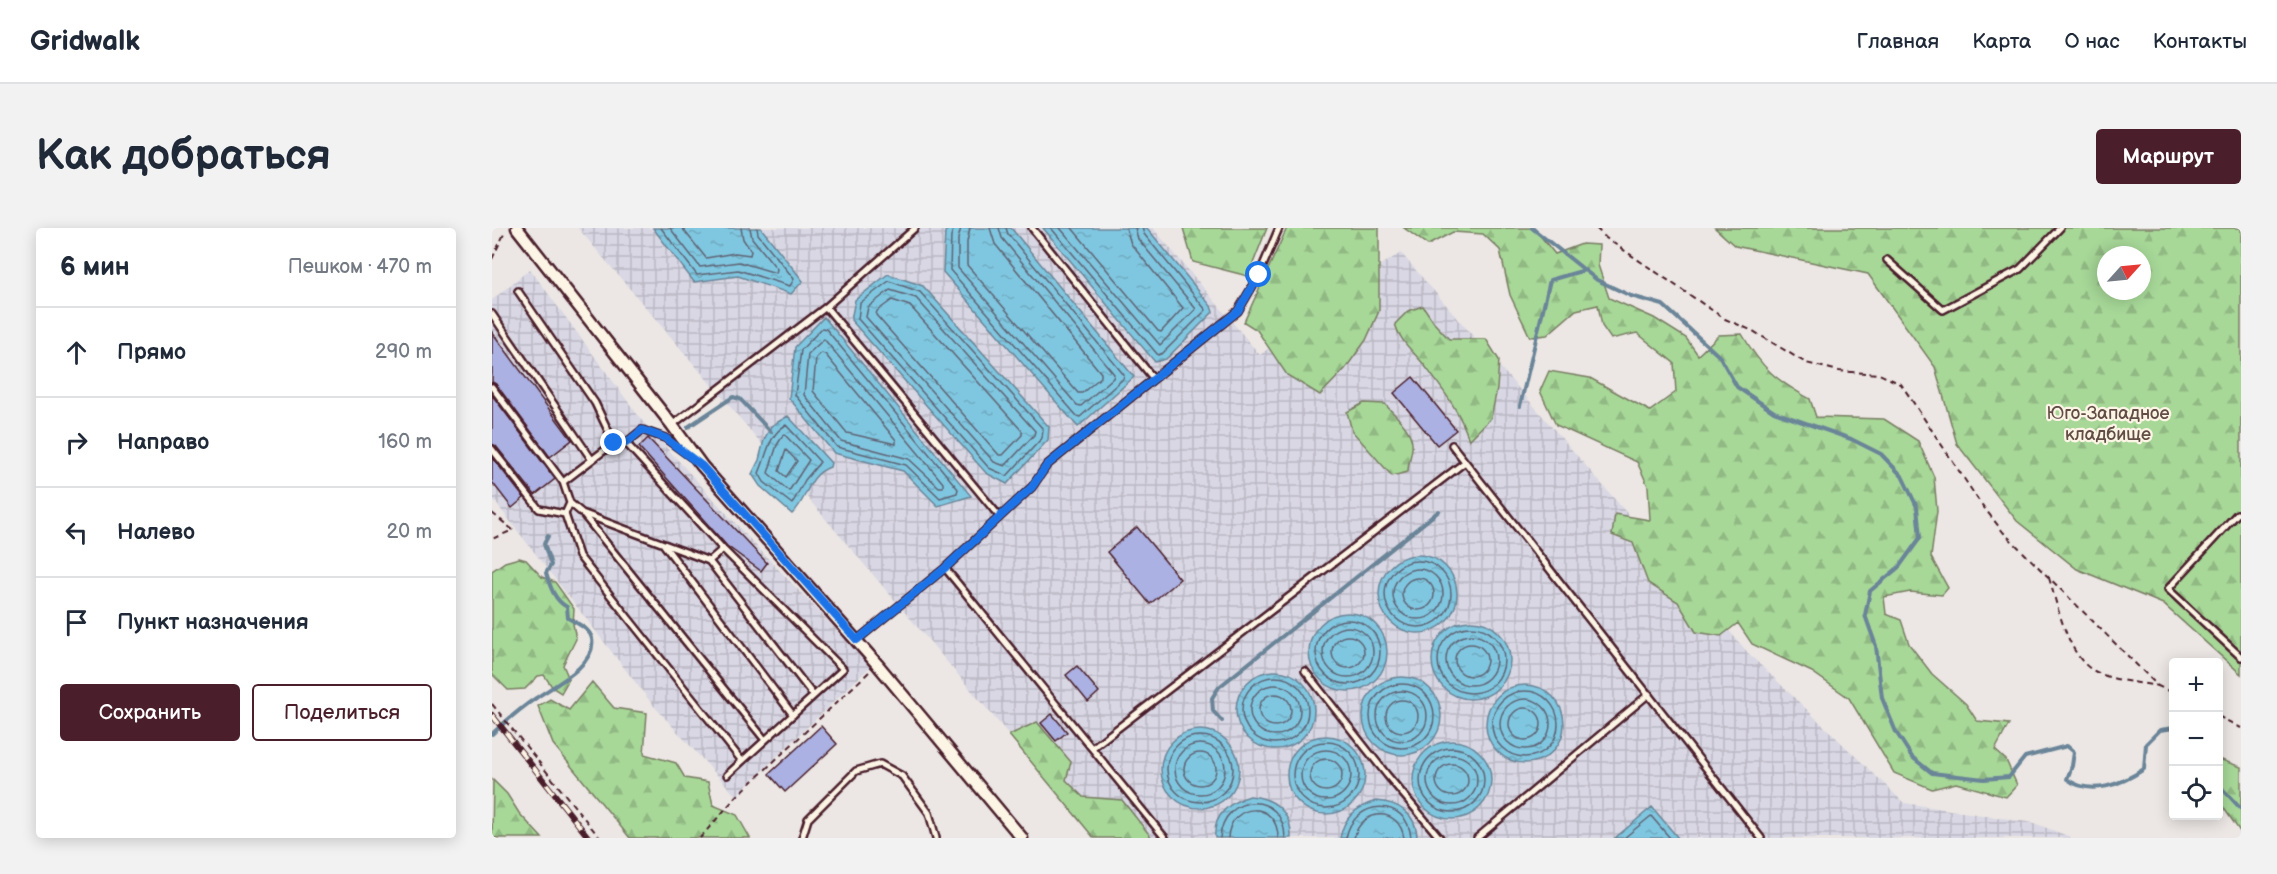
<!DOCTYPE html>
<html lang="ru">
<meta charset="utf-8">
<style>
body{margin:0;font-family:"Balsamiq Sans",sans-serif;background:#f2f2f3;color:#1f2937}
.controls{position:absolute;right:18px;bottom:18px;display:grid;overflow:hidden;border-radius:6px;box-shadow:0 3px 15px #0003}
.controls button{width:54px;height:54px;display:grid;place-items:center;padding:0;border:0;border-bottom:2px solid #e0e1e3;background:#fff;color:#1f2937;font:30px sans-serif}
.compass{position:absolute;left:1605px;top:18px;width:54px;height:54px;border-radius:50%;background:#fff;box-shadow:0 3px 15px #0003;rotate:63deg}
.stop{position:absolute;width:18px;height:18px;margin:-14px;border:4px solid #1a73e8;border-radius:50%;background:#fff}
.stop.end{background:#1a73e8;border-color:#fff;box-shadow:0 2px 6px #0008}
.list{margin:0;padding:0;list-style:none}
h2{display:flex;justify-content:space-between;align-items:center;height:78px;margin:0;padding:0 24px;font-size:26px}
h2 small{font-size:20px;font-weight:400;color:#747a83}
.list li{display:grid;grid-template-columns:39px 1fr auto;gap:18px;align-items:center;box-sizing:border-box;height:90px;padding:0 24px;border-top:2px solid #e0e1e3}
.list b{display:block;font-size:22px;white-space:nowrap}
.list em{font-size:20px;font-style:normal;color:#747a83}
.actions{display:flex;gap:12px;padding:18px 24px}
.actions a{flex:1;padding:14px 0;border:2px solid #4a1f2b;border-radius:6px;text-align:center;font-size:21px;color:#4a1f2b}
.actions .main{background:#4a1f2b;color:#fff}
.icon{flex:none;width:33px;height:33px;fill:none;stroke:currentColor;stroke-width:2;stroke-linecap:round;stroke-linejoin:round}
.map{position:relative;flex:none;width:1749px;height:610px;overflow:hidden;border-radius:6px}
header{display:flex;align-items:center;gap:36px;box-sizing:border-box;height:84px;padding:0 30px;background:#fff;border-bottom:2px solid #e0e1e3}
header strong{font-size:28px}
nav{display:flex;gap:33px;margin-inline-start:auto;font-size:21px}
.intro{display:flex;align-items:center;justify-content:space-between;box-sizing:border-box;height:144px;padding:0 36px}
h1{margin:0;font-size:42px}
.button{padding:15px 27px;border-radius:6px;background:#4a1f2b;color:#fff;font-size:21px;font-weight:700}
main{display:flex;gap:36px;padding:0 36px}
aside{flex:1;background:#fff;border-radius:6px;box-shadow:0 3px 15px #0003}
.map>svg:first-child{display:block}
.industrial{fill:url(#industrial-grid)}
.forest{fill:url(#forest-firs);stroke:#787c62;stroke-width:1.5;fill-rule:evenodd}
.water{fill:url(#water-ripples);stroke:#6a8498;stroke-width:1.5}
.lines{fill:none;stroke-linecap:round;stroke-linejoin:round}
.shore{stroke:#5f6273;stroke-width:1.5}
.stream{stroke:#6a8498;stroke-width:4}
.building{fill:#abb1e2;stroke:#4a1f2b;stroke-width:1.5}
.service-casing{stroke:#4a1f2b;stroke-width:10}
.minor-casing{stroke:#4a1f2b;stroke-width:15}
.path{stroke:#4a1f2b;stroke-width:2;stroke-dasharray:6 4.5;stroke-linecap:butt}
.service{stroke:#fcf5e5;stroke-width:5}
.minor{stroke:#fcf5e5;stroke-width:10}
.rail-casing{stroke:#4a1f2b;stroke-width:6}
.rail{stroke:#fcf5e5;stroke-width:4;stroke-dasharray:11;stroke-linecap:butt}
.route{stroke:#1a73e8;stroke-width:8}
.labels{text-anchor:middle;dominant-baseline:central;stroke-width:4.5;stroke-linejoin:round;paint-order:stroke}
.park-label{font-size:18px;fill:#614d46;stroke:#fcf5e5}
</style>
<header>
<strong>Gridwalk</strong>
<nav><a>Главная</a><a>Карта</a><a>О нас</a><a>Контакты</a></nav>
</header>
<div class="intro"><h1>Как добраться</h1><a class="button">Маршрут</a></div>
<main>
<aside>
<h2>6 мин<small>Пешком · 470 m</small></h2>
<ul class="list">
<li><svg class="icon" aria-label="ahead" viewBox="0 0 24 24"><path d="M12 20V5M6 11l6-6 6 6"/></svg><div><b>Прямо</b></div><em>290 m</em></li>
<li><svg class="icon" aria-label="right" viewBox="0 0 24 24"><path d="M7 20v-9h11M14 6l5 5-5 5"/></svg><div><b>Направо</b></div><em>160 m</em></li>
<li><svg class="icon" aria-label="left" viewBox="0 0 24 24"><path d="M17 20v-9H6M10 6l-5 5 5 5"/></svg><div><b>Налево</b></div><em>20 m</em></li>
<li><svg class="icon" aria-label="arrive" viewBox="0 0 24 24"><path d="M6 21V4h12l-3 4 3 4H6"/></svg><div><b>Пункт назначения</b></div></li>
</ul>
<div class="actions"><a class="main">Сохранить</a><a>Поделиться</a></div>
</aside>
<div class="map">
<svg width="1749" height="610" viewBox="0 0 1749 610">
<defs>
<pattern id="industrial-grid" width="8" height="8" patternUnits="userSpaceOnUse" patternTransform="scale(1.5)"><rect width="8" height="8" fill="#d8d7e3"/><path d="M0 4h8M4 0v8" fill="none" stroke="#bbb8c3"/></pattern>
<pattern id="forest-firs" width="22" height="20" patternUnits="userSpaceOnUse" patternTransform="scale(1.5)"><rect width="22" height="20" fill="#a7d898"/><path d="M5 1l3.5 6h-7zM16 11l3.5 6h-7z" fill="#91b983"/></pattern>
<pattern id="water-ripples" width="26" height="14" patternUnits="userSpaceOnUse" patternTransform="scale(1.5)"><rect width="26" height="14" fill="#7fc7e0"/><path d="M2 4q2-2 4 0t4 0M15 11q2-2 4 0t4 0" fill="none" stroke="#6faac0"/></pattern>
</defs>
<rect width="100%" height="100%" fill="#ece7e4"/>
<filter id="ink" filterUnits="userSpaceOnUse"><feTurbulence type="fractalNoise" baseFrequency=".0167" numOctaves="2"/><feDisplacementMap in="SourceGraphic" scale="12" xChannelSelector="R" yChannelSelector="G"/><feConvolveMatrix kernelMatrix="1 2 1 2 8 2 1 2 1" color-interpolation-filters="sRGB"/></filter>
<g filter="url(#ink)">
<path class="industrial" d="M86 0H661L768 127 862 53 909 25 1258 427 1412 575 1542 595 1581 610H605Z
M38 41 151 194 267 321 379 438 244 568 161 477 0 270V72Z"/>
<path class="forest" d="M691 0H775L756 48 701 34Z
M795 0H887V83L874 112 853 141 828 167 795 147 765 102 752 94Z
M912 0H1042L1063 26 1090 16 1107 17 1106 37 1117 70 1162 90 1194 110 1206 127 1227 107 1250 106C1270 141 1284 152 1318 171L1324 189 1392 191 1426 213 1442 249 1445 283 1439 329 1456 360 1450 367 1418 364 1392 369 1394 386 1409 392 1417 416 1440 446 1474 476 1485 493 1517 496 1503 522 1514 532 1525 557 1514 569 1464 555 1440 561 1402 545 1357 470 1320 444 1260 416 1246 395 1229 408 1204 404 1186 374 1156 355 1141 315 1120 307 1123 286 1158 292 1156 258 1145 234 1064 197 1048 163 1057 143 1098 150 1158 183 1184 164 1182 135 1145 105 1119 111 1110 98 1106 77 1084 82 1055 107 1038 109 1018 67 1008 22 991 6 961 4 936 17Z
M1223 0H1749V446L1671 376 1585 341 1525 293 1465 216 1443 139 1376 46 1243 18ZM1614 27H1650V63H1614Z
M931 78 943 96 957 111H994L1007 132 1005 161 999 190 977 212C968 183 951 162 933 138 922 124 908 114 903 96L916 83Z
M872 175 893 176C904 189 922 203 920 220 919 229 916 235 916 244L900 248 860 203 855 184Z
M27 330 34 332 50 349 63 354 82 381 81 396 84 411 71 437 77 451 69 465 61 460 52 447 46 448 33 461 16 462 0 446V343L13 334Z
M100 454 122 480 155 485 152 526 184 535 193 550 216 554 221 577 245 587 258 610H138L61 516 46 478 58 471 77 482Z
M545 494 579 534 574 552 591 569 630 572 660 610H602L517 507Z
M1727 531 1749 539V605L1727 573Z
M1 552 15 566 27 585 50 610H0Z"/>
<path class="water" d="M161 0H269L311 53 299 66 246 48 202 54Z
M458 0H519L642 149 586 199 451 44 453 4Z
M551 0H655L719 78 721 84 674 131 663 134Z
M396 46 431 58 557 199 556 212 515 256 494 245 359 92 363 72Z
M332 89 479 268 446 278 411 243 342 225 297 170 303 119Z
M296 188 339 235 338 239C314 248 317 270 300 286L268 258 260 246 267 232 272 212 279 198Z
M887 366a39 39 0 1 1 78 0a39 39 0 1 1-78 0Z
M817 424a39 39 0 1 1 78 0a39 39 0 1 1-78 0Z
M940 432a39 39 0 1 1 78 0a39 39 0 1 1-78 0Z
M744 482a39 39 0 1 1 78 0a39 39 0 1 1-78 0Z
M871 488a39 39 0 1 1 78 0a39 39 0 1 1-78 0Z
M994 496a39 39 0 1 1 78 0a39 39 0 1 1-78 0Z
M669 541a39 39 0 1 1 78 0a39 39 0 1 1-78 0Z
M795 547a39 39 0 1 1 78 0a39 39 0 1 1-78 0Z
M921 552a39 39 0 1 1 78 0a39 39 0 1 1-78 0Z
M758 568C782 570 800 584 799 610H723C721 587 737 574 758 568Z
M884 573C906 574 925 586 925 610H848C852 589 864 579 884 573Z
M1160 579 1186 610H1123Z"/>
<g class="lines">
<path class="shore" d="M169 0 205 47 246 42 298 58 302 51 266 6 265 0
M178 0 208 39 247 34 284 45 285 41 260 10 258 0
M190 0 214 30 243 25 258 27 259 23 251 11 249 0
M462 0 459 8 458 42 585 188 588 189 631 151 632 147 516 6 514 0
M469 0 466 11V40L585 177 589 178 621 150 622 146 510 10 507 0
M478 0 475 14V37L586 165H590L609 149V145L503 16 498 0
M559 0 666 127 671 125 714 82 652 6 650 0
M568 0 668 117 704 81 646 11 643 0
M580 0 666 103 669 104 691 80 639 16 634 0
M397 53 428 64 551 201 550 210 515 248 497 240 366 91 368 75Z
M398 62 424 70 543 203 542 207 513 238 502 234 374 89 376 79Z
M400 72 418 78 530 203V207L511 227H507L384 87 385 83Z
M330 100 334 101 466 261 465 265 448 270 414 237 345 219 303 167 309 122Z
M332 111 451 255V259H447L417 231 349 213 312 167 316 126Z
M329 125 333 126 404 212V216L355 205 321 163 324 130Z
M294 197 328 234 313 252 300 276 272 254 267 245C275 228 276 207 294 197Z
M292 206 317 232 297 263 276 245 285 217Z
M294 222 305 233 294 249 287 243Z
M893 366a33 33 0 1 1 66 0a33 33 0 1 1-66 0Z
M901 366a25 25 0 1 1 50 0a25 25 0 1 1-50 0Z
M910 366a16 16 0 1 1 32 0a16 16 0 1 1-32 0Z
M824 424a32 32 0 1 1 64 0a32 32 0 1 1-64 0Z
M831 424a25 25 0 1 1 50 0a25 25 0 1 1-50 0Z
M946 432a33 33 0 1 1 66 0a33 33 0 1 1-66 0Z
M954 432a25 25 0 1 1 50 0a25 25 0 1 1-50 0Z
M840 424a16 16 0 1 1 32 0a16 16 0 1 1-32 0Z
M963 432a16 16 0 1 1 32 0a16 16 0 1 1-32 0Z
M750 482a33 33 0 1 1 66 0a33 33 0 1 1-66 0Z
M878 488a32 32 0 1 1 64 0a32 32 0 1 1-64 0Z
M758 482a25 25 0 1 1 50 0a25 25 0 1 1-50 0Z
M885 488a25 25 0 1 1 50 0a25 25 0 1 1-50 0Z
M1000 496a33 33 0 1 1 66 0a33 33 0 1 1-66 0Z
M767 482a16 16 0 1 1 32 0a16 16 0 1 1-32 0Z
M1008 496a25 25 0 1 1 50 0a25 25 0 1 1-50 0Z
M894 488a16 16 0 1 1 32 0a16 16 0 1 1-32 0Z
M1017 496a16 16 0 1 1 32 0a16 16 0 1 1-32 0Z
M675 541a33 33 0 1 1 66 0a33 33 0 1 1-66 0Z
M801 547a33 33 0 1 1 66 0a33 33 0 1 1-66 0Z
M683 541a25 25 0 1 1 50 0a25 25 0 1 1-50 0Z
M928 552a32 32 0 1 1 64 0a32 32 0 1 1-64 0Z
M809 547a25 25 0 1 1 50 0a25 25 0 1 1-50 0Z
M692 541a16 16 0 1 1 32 0a16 16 0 1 1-32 0Z
M935 552a25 25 0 1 1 50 0a25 25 0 1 1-50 0Z
M818 547a16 16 0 1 1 32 0a16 16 0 1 1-32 0Z
M944 552a16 16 0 1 1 32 0a16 16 0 1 1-32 0Z
M728 610C731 564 792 562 793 610
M736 610C738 573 786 572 786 610
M854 610C861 570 916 568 919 610
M862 610C869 580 907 578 912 610
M1132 610 1159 588 1178 610"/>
<path class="stream" d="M1040 0 1105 52 1139 68 1171 77 1228 129 1245 159 1282 184 1359 211 1389 226 1410 248 1425 279 1428 310 1407 339 1378 363 1373 387 1384 418 1390 470 1404 504 1420 529 1440 545 1492 551 1517 549 1533 529 1575 518 1582 524 1580 538 1575 551C1599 569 1630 556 1652 541L1654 516 1668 502 1682 500
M1028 178 1058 52 1093 42
M196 199 241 169 248 171 279 204
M730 493 721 483 720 470 727 459 947 283
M0 506C14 493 29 480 44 470 61 458 105 437 100 411 98 400 84 395 76 390L75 379C62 372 58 358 54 345L59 337 52 316 56 308
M1726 556 1749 581"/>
</g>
<path class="building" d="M0 104 80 212 58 229 4 156 0 154Z
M921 149 964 202 945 217 902 165Z
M0 167 63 251 43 267 4 218 0 216Z
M156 210 275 335 269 343 235 318 147 219Z
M0 229 32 270 20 280 0 254Z
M645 299 688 351 658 376 615 324Z
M585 438 607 464 596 474 574 447Z
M560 486 575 504 564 513 549 495Z
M329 498 345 516 293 564 277 546Z"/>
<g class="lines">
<defs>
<path id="service" d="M540 0 661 150
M1395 32 1451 82 1528 41 1568 0
M26 63 103 175 122 215
M334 79 507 288
M0 86 100 232
M0 159 71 254
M180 197 334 79 423 0
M134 215 231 321 351 441 235 547
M960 217 1269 610
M0 221 47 281 73 286 78 275 71 254 122 215H134L150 202 173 210 199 229
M78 275 90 285 217 333 231 321
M90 285 273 512
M73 286 87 328 250 533
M1745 286 1676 361 1749 429
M172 317 301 487
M217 333 321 467
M453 340 673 610
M365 412 453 340 540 259 555 237 746 83 767 47 787 0
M813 443 895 547 948 610
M600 520 973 234
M310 610 316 591 364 543 388 536 410 548 437 585 444 610
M985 610 1157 466"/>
<path id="minor" d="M25 0 180 197 210 238 385 436 530 610"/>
</defs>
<use href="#service" class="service-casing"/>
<use href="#minor" class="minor-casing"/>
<path class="path" d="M1104 0 1114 10 1233 91 1261 103 1314 135 1347 143 1387 146 1409 156 1487 273 1511 304 1666 458 1682 465
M0 31 13 4
M0 285 21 302 0 311
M1557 350C1565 376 1575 425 1599 441 1618 453 1644 454 1666 458
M0 476 108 610
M1726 488 1749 500
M208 610 244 569 377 444"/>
<use href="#service" class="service"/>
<use href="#minor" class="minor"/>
<defs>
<path id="rail" d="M0 487 97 610"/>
</defs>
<use href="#rail" class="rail-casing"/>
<use href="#rail" class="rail"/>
</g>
</g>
<g class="lines" filter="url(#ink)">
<path class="route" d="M122 215H134L150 202 173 210 210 238 365 412 453 340 540 259 555 237 746 83 767 47"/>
</g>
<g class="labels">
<g class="park-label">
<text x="1616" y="185">Юго-Западное<tspan x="1616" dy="21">кладбище</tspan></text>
</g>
</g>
</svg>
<div class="controls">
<button>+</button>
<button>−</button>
<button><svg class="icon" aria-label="locate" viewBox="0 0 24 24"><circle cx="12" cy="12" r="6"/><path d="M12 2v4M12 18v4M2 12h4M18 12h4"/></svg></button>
</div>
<svg class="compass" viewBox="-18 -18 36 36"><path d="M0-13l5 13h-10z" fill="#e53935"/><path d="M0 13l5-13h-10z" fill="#747a83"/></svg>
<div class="stop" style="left:767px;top:47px"></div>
<div class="stop end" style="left:122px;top:215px"></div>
</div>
</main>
